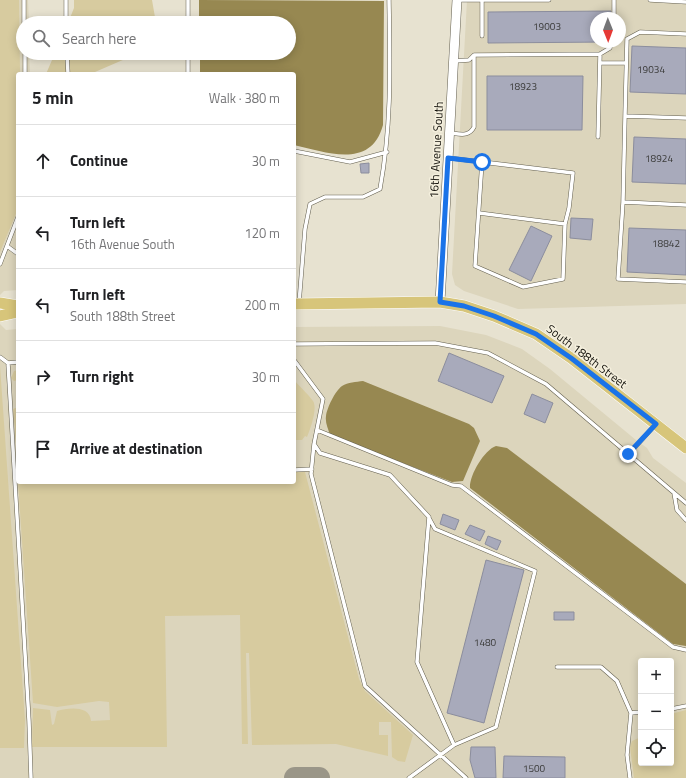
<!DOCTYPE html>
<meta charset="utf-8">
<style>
body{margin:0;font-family:"Titillium Web",sans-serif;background:#f6f6f6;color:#202124}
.controls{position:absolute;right:12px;bottom:12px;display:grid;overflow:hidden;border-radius:4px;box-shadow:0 2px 10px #0003}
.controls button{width:36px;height:36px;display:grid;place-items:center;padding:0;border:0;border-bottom:1px solid #e0e0e0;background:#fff;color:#202124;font:20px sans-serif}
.compass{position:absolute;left:590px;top:12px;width:36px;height:36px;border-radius:50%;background:#fff;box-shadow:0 2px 10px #0003;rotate:179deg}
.stop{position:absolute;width:12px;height:12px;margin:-9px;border:3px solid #1a73e8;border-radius:50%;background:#fff}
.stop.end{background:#1a73e8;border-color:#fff;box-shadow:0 1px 4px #0008}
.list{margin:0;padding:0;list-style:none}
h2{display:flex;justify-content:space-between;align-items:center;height:52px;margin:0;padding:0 16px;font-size:17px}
h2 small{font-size:13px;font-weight:400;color:#757577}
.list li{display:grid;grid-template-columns:26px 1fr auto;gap:12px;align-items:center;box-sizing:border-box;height:72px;padding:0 16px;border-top:1px solid #e0e0e0}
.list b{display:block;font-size:15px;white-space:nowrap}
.list p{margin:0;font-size:13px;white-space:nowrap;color:#757577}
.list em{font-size:13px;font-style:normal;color:#757577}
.icon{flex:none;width:22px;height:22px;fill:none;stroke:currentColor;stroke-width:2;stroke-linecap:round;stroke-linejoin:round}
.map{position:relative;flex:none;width:686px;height:778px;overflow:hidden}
.search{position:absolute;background:#fff;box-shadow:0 2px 10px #0003;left:16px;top:16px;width:280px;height:44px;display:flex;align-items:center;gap:10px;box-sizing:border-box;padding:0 14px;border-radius:22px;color:#757577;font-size:15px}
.panel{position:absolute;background:#fff;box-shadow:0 2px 10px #0003;left:16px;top:72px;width:280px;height:412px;border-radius:4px}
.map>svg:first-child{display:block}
.built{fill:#dcd5bc;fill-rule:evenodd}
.green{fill:#d7cb9f}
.water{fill:#978851}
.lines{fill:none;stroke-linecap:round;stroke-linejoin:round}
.taxiway{stroke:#9a9688;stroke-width:22}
.building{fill:#a8aabb;stroke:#8b8d9d}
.service-casing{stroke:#635f4f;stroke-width:4.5}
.tertiary-casing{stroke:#635f4f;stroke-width:10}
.primary-casing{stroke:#fff;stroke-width:12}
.service{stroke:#fff;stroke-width:3.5}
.tertiary{stroke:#fff;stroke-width:9}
.primary{stroke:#d7c57a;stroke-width:11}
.route{stroke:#1a73e8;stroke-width:5}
.labels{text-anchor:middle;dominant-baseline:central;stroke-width:3;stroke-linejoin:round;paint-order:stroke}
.number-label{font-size:10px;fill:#3a3a39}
.street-label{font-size:12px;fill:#16140e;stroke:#f4efdd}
</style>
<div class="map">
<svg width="686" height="778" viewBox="0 0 686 778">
<rect width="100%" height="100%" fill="#e7e2d0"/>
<path class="built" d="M0 0H28L29 23H23V53H29L30 74H18V290L4 291 0 295V310Z
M467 0H686V304L518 309 464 291 455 285 452 274ZM596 18H620V42H596Z
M0 324 6 330 18 329V482H294V327L440 326 486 335 522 349 550 369 636 440 647 448 653 458 686 483V778H0ZM641 661H671V763H641Z"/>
<path class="green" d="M0 0H19L20 74H18V209L0 252Z
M74 0H152L156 23H68L74 8Z
M55 53H139L95 72V74H46Z
M0 366 25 720 24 748H0Z
M18 370V380L14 381 11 378 14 371Z
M294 380C300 387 308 394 313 401 318 408 310 430 307 437L305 436 302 440H295Z
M18 407V466L13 409Z
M294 472H305L359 679 365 691 413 735 405 762 398 761 392 757 391 722H379V735H388V756L336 744 252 745 249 653H246L248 744H242L240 615 165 616 167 747H32L33 708 50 710 52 725 54 724 57 711C68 708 90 705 91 721L110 720 109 702 99 701 57 707 33 703 18 482H294Z
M686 710V778H634L630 747 632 741 641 737V763H671V714Z"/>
<path class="water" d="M199 0 384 1 383 125C371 170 326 152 294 145V74H200V53H289V23H199Z
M363 381 469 424 474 428 480 441 463 481 452 482 330 435C328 428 325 423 326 416 327 408 335 391 342 386 348 382 356 382 363 381Z
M496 446 507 448 686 584V646L673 644 470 488C469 476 484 450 496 446Z"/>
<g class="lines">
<path class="taxiway" d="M295 778H319"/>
</g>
<path class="building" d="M611 11 610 18H596V42H608L488 43V12Z
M632 46 686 48V94L630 92Z
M487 76H583L582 130H487Z
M634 137 686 139V184L632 182Z
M369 163V173H361L360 164Z
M571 218 593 219 591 240 570 238Z
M531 226 552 236 531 281 509 270Z
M629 228 686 230V275L627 272Z
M449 353 504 376 492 403 438 381Z
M532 394 553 403 545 423 524 414Z
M443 514 459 520 455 530 440 524Z
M470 525 485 531 480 541 465 534Z
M488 536 501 541 497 550 485 544Z
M486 560 524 570 484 723 447 713Z
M554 612H574V620H554Z
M471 747H495L496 778H475L470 760Z
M504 756 565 757V778H503Z"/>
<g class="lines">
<defs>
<path id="service" d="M24 0V23
M66 0V23
M458 0H549
M482 0V36
M650 0 686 2
M614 18V0
M188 23V0
M686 34 640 32 627 39 625 116 686 118
M25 53V74
M67 53 68 74
M455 61 469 60 474 55 600 54 610 48 611 42
M600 63H626
M188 74V53
M625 116 623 202 686 205
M450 133C460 134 469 137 474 127V55
M598 137 600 54
M294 151 350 162 387 152
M449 158 573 173 569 208 565 224 563 279 523 287 475 266 482 162
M623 202 618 279 686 282
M479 213 565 224
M7 246 18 254
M0 264 18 217
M299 303 305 229 310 204 325 197H363L380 189C392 123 390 66 389 0
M294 344 435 343 488 353 546 384 686 503
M0 357 8 363 18 362
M294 360 323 399 314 444 320 453 390 475 429 517 417 662 454 745 409 778
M8 363 29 721 31 778
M317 430 452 485 461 486 673 647 686 650
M314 444 311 474 365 686 466 778
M629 454 655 425
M294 470 312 469
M674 493 677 510 686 520
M429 518 435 529 535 571 496 727 454 745
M557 667H601L617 681 631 713 627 755 630 778
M671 709 686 706
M631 713 641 712"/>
<path id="tertiary" d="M440 302 457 0"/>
<path id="primary" d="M0 303 18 306
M294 304 440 302 464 306 494 316 536 334 571 358 686 448
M0 316 18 312"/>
</defs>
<use href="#service" class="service-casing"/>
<use href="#tertiary" class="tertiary-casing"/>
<use href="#primary" class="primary-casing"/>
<use href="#service" class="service"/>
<use href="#tertiary" class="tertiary"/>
<use href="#primary" class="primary"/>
</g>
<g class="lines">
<path class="route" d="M482 162 448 158 440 302 464 306 494 316 536 334 571 358 656 424 628 454"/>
</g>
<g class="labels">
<g class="number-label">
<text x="547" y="26">19003</text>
<text x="651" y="69">19034</text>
<text x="523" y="86">18923</text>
<text x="659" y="158">18924</text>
<text x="666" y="243">18842</text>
<text x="485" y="642">1480</text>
<text x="534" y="768">1500</text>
</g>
<g class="street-label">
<text transform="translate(436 150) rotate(-87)">16th Avenue South</text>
<text transform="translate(587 356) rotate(37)">South 188th Street</text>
</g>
</g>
</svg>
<div class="controls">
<button>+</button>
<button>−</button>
<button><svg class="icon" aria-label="locate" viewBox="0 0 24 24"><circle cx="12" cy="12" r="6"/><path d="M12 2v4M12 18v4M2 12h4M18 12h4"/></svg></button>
</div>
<svg class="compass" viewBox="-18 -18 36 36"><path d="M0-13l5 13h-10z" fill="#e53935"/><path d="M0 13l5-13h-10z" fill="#757577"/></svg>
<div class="stop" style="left:482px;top:162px"></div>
<div class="stop end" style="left:628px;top:454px"></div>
<div class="search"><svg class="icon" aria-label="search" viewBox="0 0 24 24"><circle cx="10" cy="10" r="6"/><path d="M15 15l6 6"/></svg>Search here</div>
<section class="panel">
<h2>5 min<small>Walk · 380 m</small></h2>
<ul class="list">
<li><svg class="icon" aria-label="ahead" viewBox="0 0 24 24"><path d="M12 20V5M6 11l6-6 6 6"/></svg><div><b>Continue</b></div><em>30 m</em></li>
<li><svg class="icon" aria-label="left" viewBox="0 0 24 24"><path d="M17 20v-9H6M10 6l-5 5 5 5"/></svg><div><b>Turn left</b><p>16th Avenue South</p></div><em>120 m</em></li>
<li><svg class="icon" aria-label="left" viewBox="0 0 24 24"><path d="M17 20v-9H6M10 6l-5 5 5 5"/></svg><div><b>Turn left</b><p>South 188th Street</p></div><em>200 m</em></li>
<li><svg class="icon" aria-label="right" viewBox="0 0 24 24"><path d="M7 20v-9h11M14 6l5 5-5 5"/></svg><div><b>Turn right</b></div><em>30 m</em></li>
<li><svg class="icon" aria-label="arrive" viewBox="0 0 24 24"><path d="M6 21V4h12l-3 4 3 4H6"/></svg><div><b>Arrive at destination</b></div></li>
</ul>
</section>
</div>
